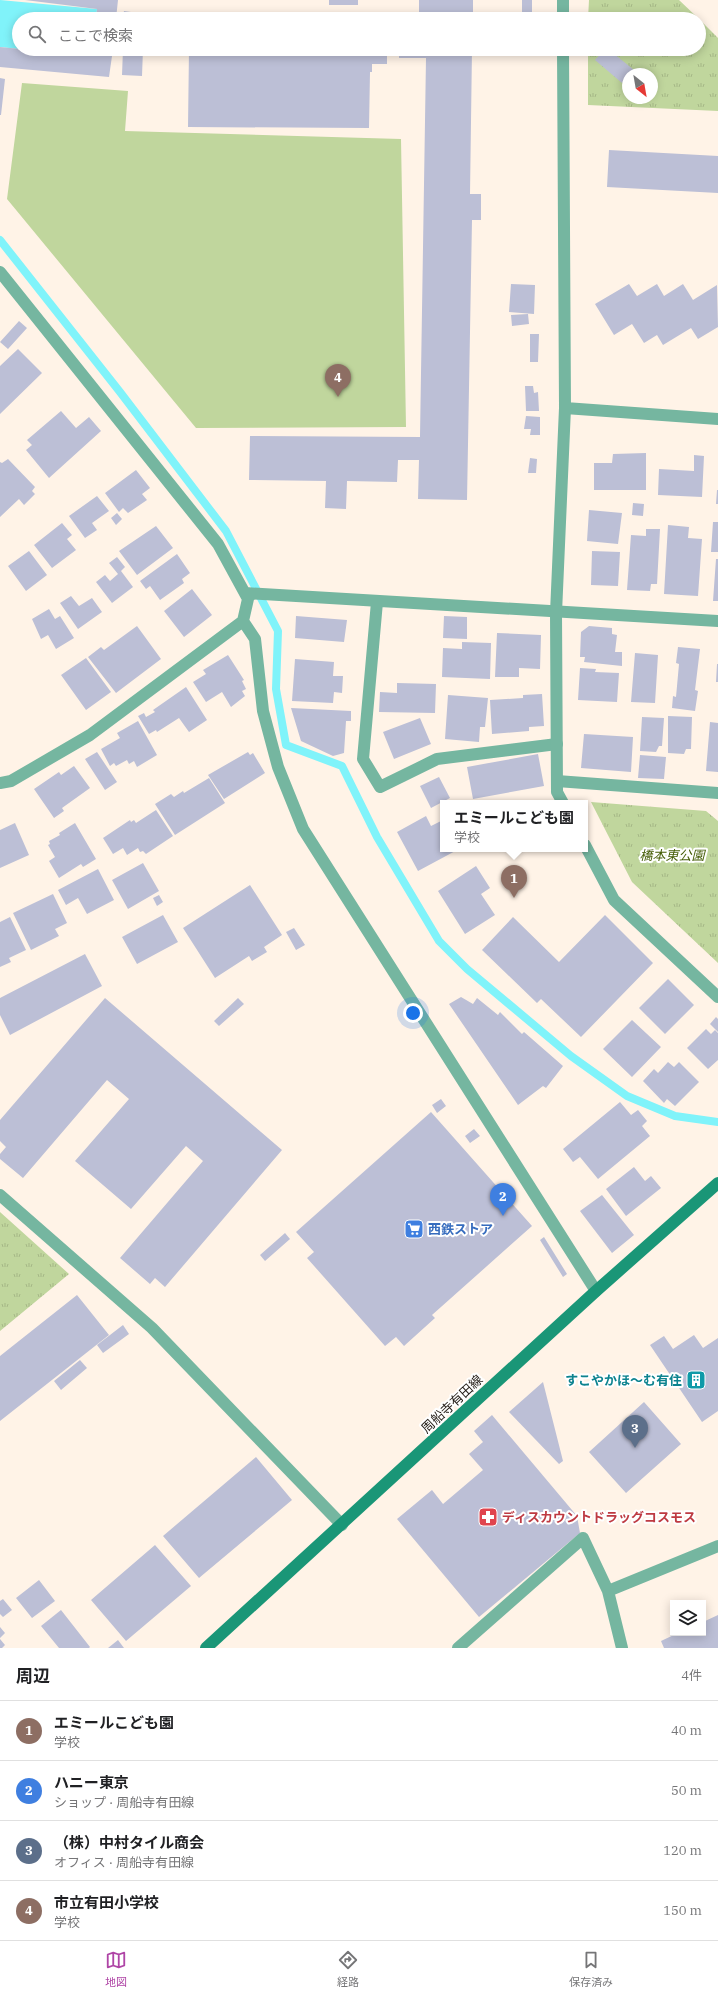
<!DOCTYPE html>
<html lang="ja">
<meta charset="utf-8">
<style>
body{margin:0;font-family:"IBM Plex Serif","Noto Sans JP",serif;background:#f6f6f6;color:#202124}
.controls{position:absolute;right:12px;bottom:12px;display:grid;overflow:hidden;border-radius:0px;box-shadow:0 2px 10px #0003}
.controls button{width:36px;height:36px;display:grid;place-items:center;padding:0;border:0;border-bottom:1px solid #e0e0e0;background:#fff;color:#202124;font:20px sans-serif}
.compass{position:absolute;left:622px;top:68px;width:36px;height:36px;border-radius:50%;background:#fff;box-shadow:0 2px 10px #0003;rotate:149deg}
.you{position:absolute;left:413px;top:1013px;width:14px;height:14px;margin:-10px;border:3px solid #fff;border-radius:50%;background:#1a73e8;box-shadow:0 0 0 6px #1a73e833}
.badge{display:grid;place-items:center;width:26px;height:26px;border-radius:50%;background:#af45a6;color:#fff;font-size:13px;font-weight:700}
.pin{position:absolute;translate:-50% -33px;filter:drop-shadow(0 1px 2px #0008)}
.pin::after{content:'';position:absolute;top:21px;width:14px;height:12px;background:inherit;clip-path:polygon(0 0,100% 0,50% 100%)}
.popup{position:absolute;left:440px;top:800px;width:148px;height:52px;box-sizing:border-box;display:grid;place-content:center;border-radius:0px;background:#fff;filter:drop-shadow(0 1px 3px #0005);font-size:13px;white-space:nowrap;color:#757577}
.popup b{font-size:15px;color:#202124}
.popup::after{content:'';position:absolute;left:50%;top:100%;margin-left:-8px;border:8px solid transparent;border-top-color:#fff}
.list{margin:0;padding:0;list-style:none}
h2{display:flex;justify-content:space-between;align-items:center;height:52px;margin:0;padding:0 16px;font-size:17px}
h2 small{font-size:13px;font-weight:400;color:#757577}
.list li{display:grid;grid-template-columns:26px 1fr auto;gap:12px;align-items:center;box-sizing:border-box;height:60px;padding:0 16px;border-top:1px solid #e0e0e0}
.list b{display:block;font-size:15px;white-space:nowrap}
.list p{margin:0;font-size:13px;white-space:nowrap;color:#757577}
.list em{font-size:13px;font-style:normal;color:#757577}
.icon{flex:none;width:22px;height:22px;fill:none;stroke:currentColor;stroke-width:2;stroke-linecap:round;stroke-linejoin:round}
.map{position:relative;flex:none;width:718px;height:1648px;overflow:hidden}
.search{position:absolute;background:#fff;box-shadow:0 2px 10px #0003;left:12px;right:12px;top:12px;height:44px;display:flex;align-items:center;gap:10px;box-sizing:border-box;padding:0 14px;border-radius:22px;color:#757577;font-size:15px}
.sheet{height:292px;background:#fff}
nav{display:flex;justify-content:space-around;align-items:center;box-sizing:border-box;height:56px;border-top:1px solid #e0e0e0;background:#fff;font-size:11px;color:#757577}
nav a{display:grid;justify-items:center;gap:2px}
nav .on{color:#af45a6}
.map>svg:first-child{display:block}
.grass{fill:url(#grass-tufts);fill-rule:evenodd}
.garden{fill:#c0d69d}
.water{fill:#80f3fa}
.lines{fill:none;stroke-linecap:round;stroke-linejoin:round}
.stream{stroke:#80f3fa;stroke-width:8}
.building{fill:#bcbfd6}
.service{stroke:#75b6a0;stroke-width:12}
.minor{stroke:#75b6a0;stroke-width:12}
.tertiary{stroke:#75b6a0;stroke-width:12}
.secondary{stroke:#1a9677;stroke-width:12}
.labels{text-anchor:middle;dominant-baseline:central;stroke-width:4;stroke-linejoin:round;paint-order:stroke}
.park-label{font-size:13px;font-style:italic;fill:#465e08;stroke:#fff}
.shop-label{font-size:13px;font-weight:bold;fill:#366cbe;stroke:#fff;text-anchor:start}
.culture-label{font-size:13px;font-weight:bold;fill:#0d838f;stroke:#fff;text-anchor:end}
.street-label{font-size:13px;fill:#1f1812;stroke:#fff}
.health-label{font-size:13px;font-weight:bold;fill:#be3a42;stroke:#fff;text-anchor:start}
</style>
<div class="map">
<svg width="718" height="1648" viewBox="0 0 718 1648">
<defs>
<pattern id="grass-tufts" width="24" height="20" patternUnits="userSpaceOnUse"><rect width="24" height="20" fill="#c0d69d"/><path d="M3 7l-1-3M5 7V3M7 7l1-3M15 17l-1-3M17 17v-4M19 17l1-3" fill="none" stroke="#a5b786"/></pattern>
</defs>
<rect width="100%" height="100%" fill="#fff3e7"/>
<path class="grass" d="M589 0H679L699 19H588Z
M699 19 718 38V111L588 105V49H699ZM628 74H652V98H628Z
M591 802 706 811 718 821V963L632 882Z
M0 1212 69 1274 0 1331Z"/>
<path class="garden" d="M22 83 128 91 125 131 401 139 406 427 196 428 7 199Z"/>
<path class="water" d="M0 0 97 9 96 19H19V49L0 47Z
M22 49H93L92 56Z"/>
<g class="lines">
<path class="stream" d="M0 240 120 392 226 531 278 631 276 689 286 745 342 766 377 837 439 941 467 969 571 1056 627 1096 675 1116 718 1122"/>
</g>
<path class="building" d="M25 0H118L116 19H96L97 9Z
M329 0H358V5H329Z
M419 0H473V19H419Z
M522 0H532V12H522Z
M124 11 138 13 136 19H122Z
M189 15H343V19H189Z
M0 47 92 56 93 49H113L109 77 0 67Z
M123 49H143L142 76 122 75Z
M189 49H387V64H372V72H370L369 128 188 127Z
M399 49H472L470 194H481V220H472L467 500 418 499 419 460H398L397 482 347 481 346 509 325 508 326 481 249 480 250 436 420 437 426 58H399Z
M605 49H608L634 70 628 74V77L622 83 595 60Z
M0 78 5 79 1 115H0Z
M609 150 718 156V193L607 187Z
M511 284 535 285 534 314 509 312Z
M629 284 637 296 657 284 664 296 683 284 693 300 717 285 718 327 698 339 691 328 663 345 657 335 644 343 632 324 614 335 595 304Z
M528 314 529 324 512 326 511 315Z
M19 321 27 328 8 349 0 342Z
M530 334H539L538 362H530Z
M18 349 42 373 0 414V366Z
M525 386H533L534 393 538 392 539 411H526Z
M61 411 76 428 89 417 101 431 49 478 26 450 32 445 27 440Z
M526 416 540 417V435H530L531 429H524Z
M646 453V490H594V463H612L613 454Z
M694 455 704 456 702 497 658 495 659 469 694 471Z
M530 458 537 459 536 473H528Z
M8 459 35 487 32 491 35 494 24 505 19 499 0 517V462L2 463Z
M136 470 150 488 142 494 147 500 128 513 123 508 119 512 105 493Z
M717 490H718V504H716Z
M97 496 109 511 92 523 97 530 85 538 69 516Z
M633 503 644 504 643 516 632 515Z
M589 510 622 513 618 544 587 541Z
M117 513 122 519 116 525 111 518Z
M713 522H718V552H711Z
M62 523 72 535 67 539 76 550 52 568 34 545Z
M668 525 689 527 688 538 702 539 698 596 664 594Z
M156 526 173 548 137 575 119 551Z
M646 529H660L657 584H651L650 591 627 590 631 535 646 536Z
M29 551 47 575 26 591 8 566Z
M592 551 620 552 618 586 591 585Z
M177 554 190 573 182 579 184 583 160 600 150 586 146 589 140 581Z
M117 557 125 567 121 571 133 587 112 603 96 582 105 575 110 581 118 574 109 563Z
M716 559H718V601H713Z
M192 589 212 615 184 637 164 611Z
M71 596 79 606 92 598 102 612 78 629 60 603Z
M49 609 55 619 60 616 74 638 56 649 48 635 41 639 32 619Z
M296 616 347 620 344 642 295 638Z
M444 616 467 617V639L443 638Z
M137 626 161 659 116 693 88 657 101 647 104 650Z
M589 626 612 628V634L617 635 615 652H622V666L584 662 585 657H580L581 632Z
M497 633 541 635 540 669 519 668V677H495Z
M462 642 491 643 490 679 442 677 443 648 462 649Z
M678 647 700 649 695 690 698 691 695 711 672 708 673 696 676 697 679 664 676 663Z
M635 653 658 655 655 703 631 702Z
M228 655 244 680 242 681 246 689 242 691 245 696 231 707 222 692 206 702 193 682 206 674 203 670Z
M86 658 111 692 86 710 61 675Z
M295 659 334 662 333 676H343L342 693 334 692 333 703 292 701Z
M717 664H718V682H716Z
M580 668 596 669 595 672 619 673 617 702 578 700Z
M397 683 436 684 435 713 379 712 380 692 397 693Z
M186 687 207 720 189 732 179 718 157 732 156 730 149 734 138 716 144 713 146 717 155 712 153 710Z
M542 694 544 726 529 727V731L492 734 490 700 523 698V695Z
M448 695 488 698 485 727H480L479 742 445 739Z
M291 708 351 711V721H346L344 753 333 756 301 741Z
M668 716 692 717 691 749H686L684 754 668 753Z
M642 717 664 718 662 746H659L656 752 640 751Z
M420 718 431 744 394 759 383 732Z
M138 721 157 755 137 767 134 761 129 764 127 760 116 766 114 763 110 766 101 749 120 738 117 733Z
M710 722 718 723V772L706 771Z
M584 734 633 737 631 772 581 768Z
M97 752 117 782 105 790 85 759Z
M248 752 250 755 253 753 265 773 224 799 208 775Z
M538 754 544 786 473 799 467 767Z
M640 755 666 757 664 779 638 778Z
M74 766 90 788 62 808 64 811 54 818 34 789 59 772 61 775Z
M439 777 450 798 431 808 420 786Z
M209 778 225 803 175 835 155 804 171 794 174 797 183 791 184 793Z
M156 810 173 836 146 854 143 851 140 852 138 848 127 855 123 848 113 854 103 838 130 820 131 822 134 820 136 823Z
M426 816 431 826 443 820V849H459L418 871 397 832Z
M15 823 29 855 0 868V830Z
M75 823 96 859 83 867 81 864 59 878 49 861 55 857 48 845 50 844 49 841 60 835 59 833Z
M143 863 159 891 128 909 112 880Z
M476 866 490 888 481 894 495 915 465 934 438 891Z
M98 869 114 900 87 914 78 898 66 905 58 890Z
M250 885 282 935 264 947 267 952 252 961 249 956 215 978 183 928Z
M53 894 67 923 55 929 59 936 31 950 13 913Z
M159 895 163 902 157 906 153 898Z
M163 915 178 942 137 964 122 937Z
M605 915 653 963 581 1037 541 999 537 1003 482 950 513 917 559 962Z
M10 917 26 950 9 958 11 962 0 967V922Z
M294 928 305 945 296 950 286 932Z
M85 954 102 986 10 1035 0 1015V998Z
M668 979 694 1005 665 1034 639 1008Z
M461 997 473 1004 477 998 498 1015 500 1012 522 1034 524 1032 563 1066 546 1088 543 1086 518 1105 449 1004Z
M105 998 282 1150 165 1287 155 1278 150 1284 120 1258 203 1161 186 1146 131 1209 75 1161 129 1099 107 1080 23 1178 0 1159V1154L6 1147 0 1141V1120Z
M238 998 244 1004 219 1026 214 1021Z
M716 1017 718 1019V1032L710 1024Z
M632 1020 661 1047 632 1077 603 1049Z
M706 1029 711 1034 715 1030 718 1033V1060L708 1069 687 1048Z
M668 1062 674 1067 679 1062 699 1082 675 1106 667 1099 664 1103 643 1081 654 1069 658 1073Z
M441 1099 446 1106 437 1113 432 1105Z
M620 1102 631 1115 638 1110 647 1121 642 1126 650 1136 598 1179 580 1157 573 1162 563 1149Z
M431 1112 532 1226 432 1315 435 1318 404 1346 396 1337 385 1346 307 1258 314 1252 296 1232Z
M474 1129 480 1136 470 1143 465 1136Z
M634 1167 645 1181 651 1176 661 1188 626 1216 606 1189Z
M602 1195 634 1235 612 1253 580 1211Z
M285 1233 290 1239 265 1261 260 1255Z
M544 1237 567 1274 563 1277 540 1240Z
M77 1295 109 1335 0 1421V1356Z
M123 1325 129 1334 103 1353 97 1345Z
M694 1335 703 1348 718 1338V1411L702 1422 650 1345 664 1336 673 1349Z
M80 1360 87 1368 61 1390 54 1381Z
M543 1382 563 1461 559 1464 509 1412Z
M644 1402 681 1444 626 1493 589 1452Z
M492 1415 577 1516 580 1533 479 1617 397 1519 432 1490 443 1504 483 1470 469 1454 483 1442 474 1431Z
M256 1457 292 1500 199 1578 163 1536Z
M155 1545 191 1586 126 1641 91 1600Z
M39 1580 55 1601 32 1618 16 1598Z
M3 1599 12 1610 3 1617 0 1614V1601Z
M61 1610 90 1647 89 1648H59L41 1626Z
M718 1615V1648H664L661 1641 678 1633H703V1622Z
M0 1627 5 1633 0 1638Z
M0 1639 5 1645 2 1648H0Z
M118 1640 124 1648H108Z"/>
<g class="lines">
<path class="service" d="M458 1648 583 1538 608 1591
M622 1648 608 1591 718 1546"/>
<path class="minor" d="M0 272 218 544 248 599 243 621 255 639 263 711 278 767 303 829 596 1291
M245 593 718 621
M377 602 363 759 380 787 437 759 557 744
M557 781 718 793
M0 783 11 781 90 735 243 621
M0 1195 152 1328 342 1525"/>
<path class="tertiary" d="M563 0V19
M565 408 718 419
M563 803 557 792 556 613 565 408 563 49
M585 845 614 900 718 997"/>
<path class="secondary" d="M206 1648 596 1291 718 1183"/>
</g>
<defs>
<symbol id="supermarket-square" viewBox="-11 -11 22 22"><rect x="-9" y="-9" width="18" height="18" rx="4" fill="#3f7fe0" stroke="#fff"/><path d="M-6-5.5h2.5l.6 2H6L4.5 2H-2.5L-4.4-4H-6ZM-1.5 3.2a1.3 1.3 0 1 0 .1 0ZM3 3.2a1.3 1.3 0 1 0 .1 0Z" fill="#fff"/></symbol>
<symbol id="building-square" viewBox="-11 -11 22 22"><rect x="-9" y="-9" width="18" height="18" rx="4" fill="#0f9aa8" stroke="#fff"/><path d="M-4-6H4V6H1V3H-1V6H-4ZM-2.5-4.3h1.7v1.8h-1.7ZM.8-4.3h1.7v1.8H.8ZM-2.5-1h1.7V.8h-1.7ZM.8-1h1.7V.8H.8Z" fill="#fff"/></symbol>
<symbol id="pharmacy-square" viewBox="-11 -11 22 22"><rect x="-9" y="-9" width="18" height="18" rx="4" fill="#e0444e" stroke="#fff"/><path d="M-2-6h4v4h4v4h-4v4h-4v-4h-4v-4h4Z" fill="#fff"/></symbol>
</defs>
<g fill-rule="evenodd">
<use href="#supermarket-square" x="403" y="1218" width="22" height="22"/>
<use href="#building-square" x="685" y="1369" width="22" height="22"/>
<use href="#pharmacy-square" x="477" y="1506" width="22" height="22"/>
</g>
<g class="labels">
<g class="park-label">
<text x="672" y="855">橋本東公園</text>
</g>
<g class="shop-label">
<text x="428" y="1229">西鉄ストア</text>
</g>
<g class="culture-label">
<text x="682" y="1380">すこやかほ〜む有住</text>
</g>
<g class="street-label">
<text transform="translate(452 1404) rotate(-43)">周船寺有田線</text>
</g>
<g class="health-label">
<text x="502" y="1517">ディスカウントドラッグコスモス</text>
</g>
</g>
</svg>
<div class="controls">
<button><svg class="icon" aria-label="layers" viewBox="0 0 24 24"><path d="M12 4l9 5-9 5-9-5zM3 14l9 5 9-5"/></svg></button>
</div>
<svg class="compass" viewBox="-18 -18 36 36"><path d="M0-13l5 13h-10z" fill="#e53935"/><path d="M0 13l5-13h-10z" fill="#757577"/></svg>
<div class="you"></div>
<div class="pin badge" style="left:514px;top:898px;background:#8d6e63">1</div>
<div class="popup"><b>エミールこども園</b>学校</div>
<div class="pin badge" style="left:503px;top:1216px;background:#3f7fe0">2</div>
<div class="pin badge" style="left:635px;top:1448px;background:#5c6f8a">3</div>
<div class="pin badge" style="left:338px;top:397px;background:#8d6e63">4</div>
<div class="search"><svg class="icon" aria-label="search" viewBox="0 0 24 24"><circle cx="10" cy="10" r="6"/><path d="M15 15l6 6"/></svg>ここで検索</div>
</div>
<section class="sheet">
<h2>周辺<small>4件</small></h2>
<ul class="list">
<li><span class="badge" style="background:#8d6e63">1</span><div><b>エミールこども園</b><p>学校</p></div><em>40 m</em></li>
<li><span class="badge" style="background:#3f7fe0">2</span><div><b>ハニー東京</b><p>ショップ · 周船寺有田線</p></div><em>50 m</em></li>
<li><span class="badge" style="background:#5c6f8a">3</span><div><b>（株）中村タイル商会</b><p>オフィス · 周船寺有田線</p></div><em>120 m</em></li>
<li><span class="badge" style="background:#8d6e63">4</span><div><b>市立有田小学校</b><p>学校</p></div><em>150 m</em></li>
</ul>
</section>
<nav>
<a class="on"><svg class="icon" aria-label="map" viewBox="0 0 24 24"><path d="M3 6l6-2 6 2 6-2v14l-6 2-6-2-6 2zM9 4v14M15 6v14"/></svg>地図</a>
<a><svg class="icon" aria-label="directions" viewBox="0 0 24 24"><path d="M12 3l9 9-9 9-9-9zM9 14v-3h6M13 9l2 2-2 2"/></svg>経路</a>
<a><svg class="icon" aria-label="saved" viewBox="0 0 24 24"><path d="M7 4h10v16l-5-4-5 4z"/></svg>保存済み</a>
</nav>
